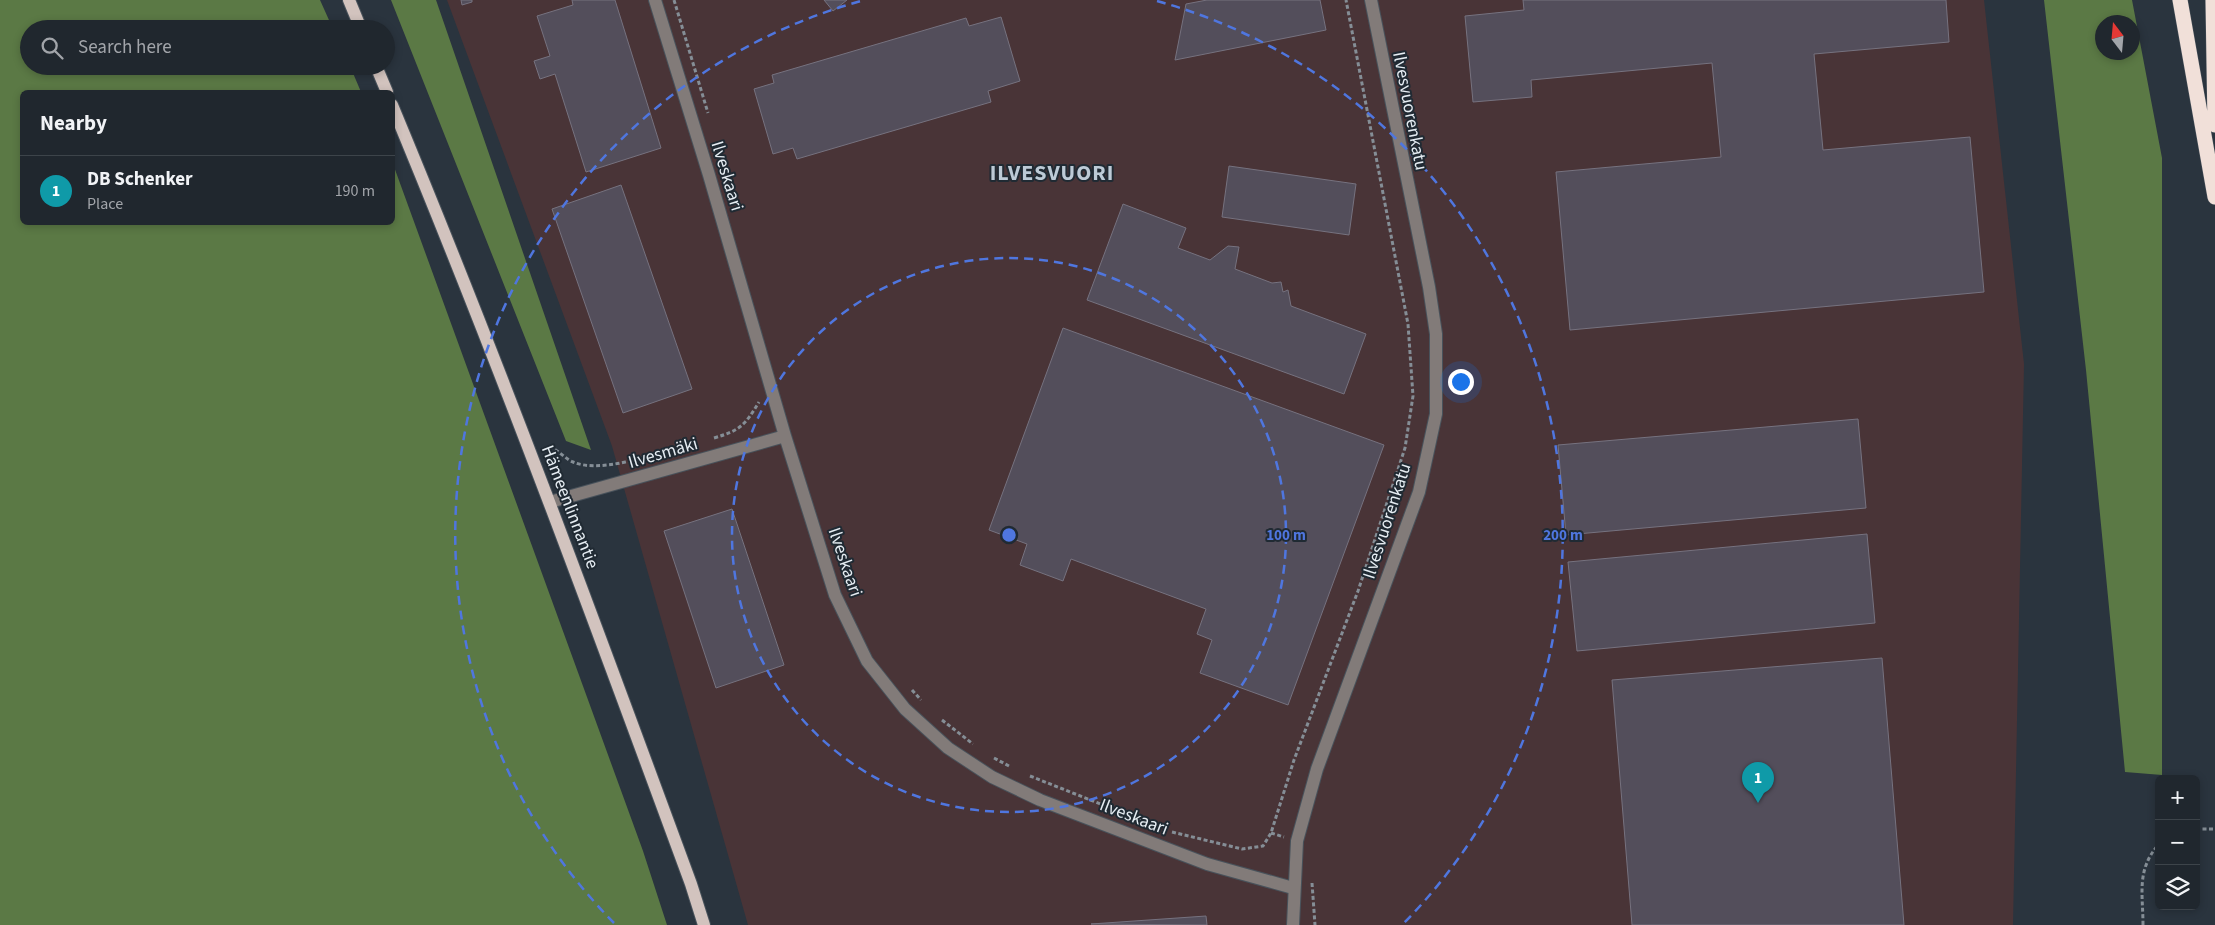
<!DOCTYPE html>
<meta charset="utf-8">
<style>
body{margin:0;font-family:"Source Sans 3",sans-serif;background:#282f36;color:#f1f3f6}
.controls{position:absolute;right:15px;bottom:15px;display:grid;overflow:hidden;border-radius:8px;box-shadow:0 2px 8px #0003}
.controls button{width:45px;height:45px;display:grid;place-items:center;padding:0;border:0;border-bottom:1px solid #3d444a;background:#20272e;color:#f1f3f6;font:25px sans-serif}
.compass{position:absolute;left:2095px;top:15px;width:45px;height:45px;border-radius:50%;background:#20272e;box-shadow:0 2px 8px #0003;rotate:344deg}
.you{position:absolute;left:1460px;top:381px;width:18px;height:18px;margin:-12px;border:4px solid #fff;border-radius:50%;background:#1a73e8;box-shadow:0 0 0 8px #1a73e833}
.badge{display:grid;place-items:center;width:32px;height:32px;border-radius:50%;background:#0b8043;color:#fff;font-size:16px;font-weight:700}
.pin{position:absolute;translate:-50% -41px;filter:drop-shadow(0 1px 2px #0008)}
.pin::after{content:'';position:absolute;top:26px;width:18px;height:15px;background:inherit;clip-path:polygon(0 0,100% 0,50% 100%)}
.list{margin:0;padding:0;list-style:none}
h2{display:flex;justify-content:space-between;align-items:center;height:65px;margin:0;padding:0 20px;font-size:21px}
h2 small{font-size:16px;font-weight:400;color:#a2a5aa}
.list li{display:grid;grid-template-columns:32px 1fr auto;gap:15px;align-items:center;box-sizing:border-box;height:70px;padding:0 20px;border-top:1px solid #3d444a}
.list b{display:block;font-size:19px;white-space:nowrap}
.list p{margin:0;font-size:16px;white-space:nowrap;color:#a2a5aa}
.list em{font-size:16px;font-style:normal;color:#a2a5aa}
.icon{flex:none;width:28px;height:28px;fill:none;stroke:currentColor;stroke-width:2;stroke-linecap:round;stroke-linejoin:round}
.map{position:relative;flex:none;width:2215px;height:925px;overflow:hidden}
.search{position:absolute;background:#20272e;box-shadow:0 2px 8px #0003;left:20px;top:20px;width:375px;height:55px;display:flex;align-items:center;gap:12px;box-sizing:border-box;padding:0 18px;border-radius:28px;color:#a2a5aa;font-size:19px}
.panel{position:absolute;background:#20272e;box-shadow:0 2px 8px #0003;left:20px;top:90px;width:375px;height:135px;border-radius:8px}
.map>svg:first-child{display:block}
.industrial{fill:#493437}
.forest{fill:#5b7945;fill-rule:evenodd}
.building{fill:#534e5b;stroke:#76727f}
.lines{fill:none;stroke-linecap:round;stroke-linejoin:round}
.minor-casing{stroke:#48525b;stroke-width:14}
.major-casing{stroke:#48525b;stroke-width:14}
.highway-casing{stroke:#48525b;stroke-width:16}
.path{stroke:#858e96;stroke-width:3;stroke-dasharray:4 2.5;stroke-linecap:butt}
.minor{stroke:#827b79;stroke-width:12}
.major{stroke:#d2c3be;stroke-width:12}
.highway{stroke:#f1e0d9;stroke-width:15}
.ring{fill:none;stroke:#4f76df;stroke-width:2.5;stroke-dasharray:9 6}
.labels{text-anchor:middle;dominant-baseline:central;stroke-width:4;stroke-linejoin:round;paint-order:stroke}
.street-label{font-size:18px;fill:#e6edf3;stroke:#202a33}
.district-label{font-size:22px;font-weight:bold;letter-spacing:1px;fill:#bdcad6;stroke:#202a33}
.centre{fill:#4f76df;stroke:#202a33;stroke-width:2.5}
.ring-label{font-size:15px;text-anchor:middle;font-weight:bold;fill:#4f76df;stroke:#202a33;stroke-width:4;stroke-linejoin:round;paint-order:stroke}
</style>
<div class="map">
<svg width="2215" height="925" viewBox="0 0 2215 925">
<rect width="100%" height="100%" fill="#2a343e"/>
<path class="industrial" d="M447 0H1984L2024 364 2013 925H748L612 446Z"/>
<path class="forest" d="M0 0H320L333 29H29V66H350L361 92H22V222H392L393 164 643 851 667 925H0Z
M391 0H436L591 450 566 441Z
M2044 0H2132L2162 158V775L2125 772 2086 370ZM2132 22V52H2102V22Z"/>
<path class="building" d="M461 0H472V2L462 5Z
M572 0H615L661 148 586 172 555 74 540 79 534 61 550 56 537 16 573 5Z
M824 0H847L833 11Z
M1207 0H1320L1326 30 1175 60 1186 4Z
M1523 0H1946L1949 42 1814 54 1823 150 1970 137 1984 292 1570 330 1556 172 1721 157 1712 63 1531 80 1532 97 1473 102 1465 16 1524 10Z
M1001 17 1020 81 988 91 991 102 797 159 793 148 773 154 754 89 774 83 772 75 966 18 969 26Z
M1229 166 1356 184 1349 235 1222 217Z
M621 185 692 389 623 413 552 209Z
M1123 204 1186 228 1178 248 1210 260 1228 246 1239 247 1235 269 1272 283 1281 282 1283 292 1288 290 1291 306 1366 334 1344 394 1087 300Z
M1063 328 1384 445 1288 705 1200 673 1212 640 1197 634 1206 609 1071 559 1063 581 1020 565 1027 544 989 530Z
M1858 419 1866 508 1566 535 1558 445Z
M732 509 784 665 716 688 664 531Z
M1867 534 1875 623 1577 651 1568 562Z
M1882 658 1904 925H1632L1612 680Z
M1206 916 1207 925 1091 924Z"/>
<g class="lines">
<defs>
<path id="minor" d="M655 0 709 175 785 436 835 595 867 661 905 709 948 748 992 777 1040 800 1207 864 1293 888
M550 502 785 436
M1293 925 1297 841 1317 769 1419 492 1436 414V334L1429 287 1371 0"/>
<path id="major" d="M349 0 361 29
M376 66 387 92
M392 105C499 362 595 623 691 884L704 925"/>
<path id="highway" d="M2180 0 2215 197
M2213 0 2215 125"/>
</defs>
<use href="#minor" class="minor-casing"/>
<use href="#major" class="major-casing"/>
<use href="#highway" class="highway-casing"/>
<path class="path" d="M674 0 708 113
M714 438C741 430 745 425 759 402
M543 449 551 447C559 451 567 460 573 462 599 473 643 457 669 451
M912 690 921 700
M942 720 973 744
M994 758 1009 766
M1030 776 1161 828
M2196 829H2215
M1172 832 1242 849 1263 846 1271 833 1294 760 1358 591 1405 448 1413 396 1408 324 1346 0
M1271 833 1284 837
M1312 883 1315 925
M2143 925C2143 893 2136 870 2159 844"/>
<use href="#minor" class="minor"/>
<use href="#major" class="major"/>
<use href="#highway" class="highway"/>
</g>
<g class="ring">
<circle cx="1009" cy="535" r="277"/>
<path d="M614 923A554 554 0 0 1 861 1M1157 1A554 554 0 0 1 1404 923"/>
</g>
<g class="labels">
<g class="street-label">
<text transform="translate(1410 111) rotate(79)">Ilvesvuorenkatu</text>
<text transform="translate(727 176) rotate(73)">Ilveskaari</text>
<text transform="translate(663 453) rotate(-16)">Ilvesmäki</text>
<text transform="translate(570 507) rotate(69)">Hämeenlinnantie</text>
<text transform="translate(1387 521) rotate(-72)">Ilvesvuorenkatu</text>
<text transform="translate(845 562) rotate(71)">Ilveskaari</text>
<text transform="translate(1134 817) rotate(21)">Ilveskaari</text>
</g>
<g class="district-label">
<text x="1052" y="173">ILVESVUORI</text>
</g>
</g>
<circle cx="1009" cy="535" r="8" class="centre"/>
<g class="ring-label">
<text x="1286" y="540">100 m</text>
<text x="1563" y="540">200 m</text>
</g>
</svg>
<div class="controls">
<button>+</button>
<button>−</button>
<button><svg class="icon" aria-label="layers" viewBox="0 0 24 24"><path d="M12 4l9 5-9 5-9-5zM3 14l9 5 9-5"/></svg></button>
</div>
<svg class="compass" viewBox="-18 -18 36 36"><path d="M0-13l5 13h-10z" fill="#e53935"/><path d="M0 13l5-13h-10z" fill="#a2a5aa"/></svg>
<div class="you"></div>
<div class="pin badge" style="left:1758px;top:803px;background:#0f9aa8">1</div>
<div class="search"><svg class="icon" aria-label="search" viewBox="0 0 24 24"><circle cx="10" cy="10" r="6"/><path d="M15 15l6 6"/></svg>Search here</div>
<section class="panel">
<h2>Nearby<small></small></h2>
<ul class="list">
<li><span class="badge" style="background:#0f9aa8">1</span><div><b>DB Schenker</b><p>Place</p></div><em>190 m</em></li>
</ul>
</section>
</div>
